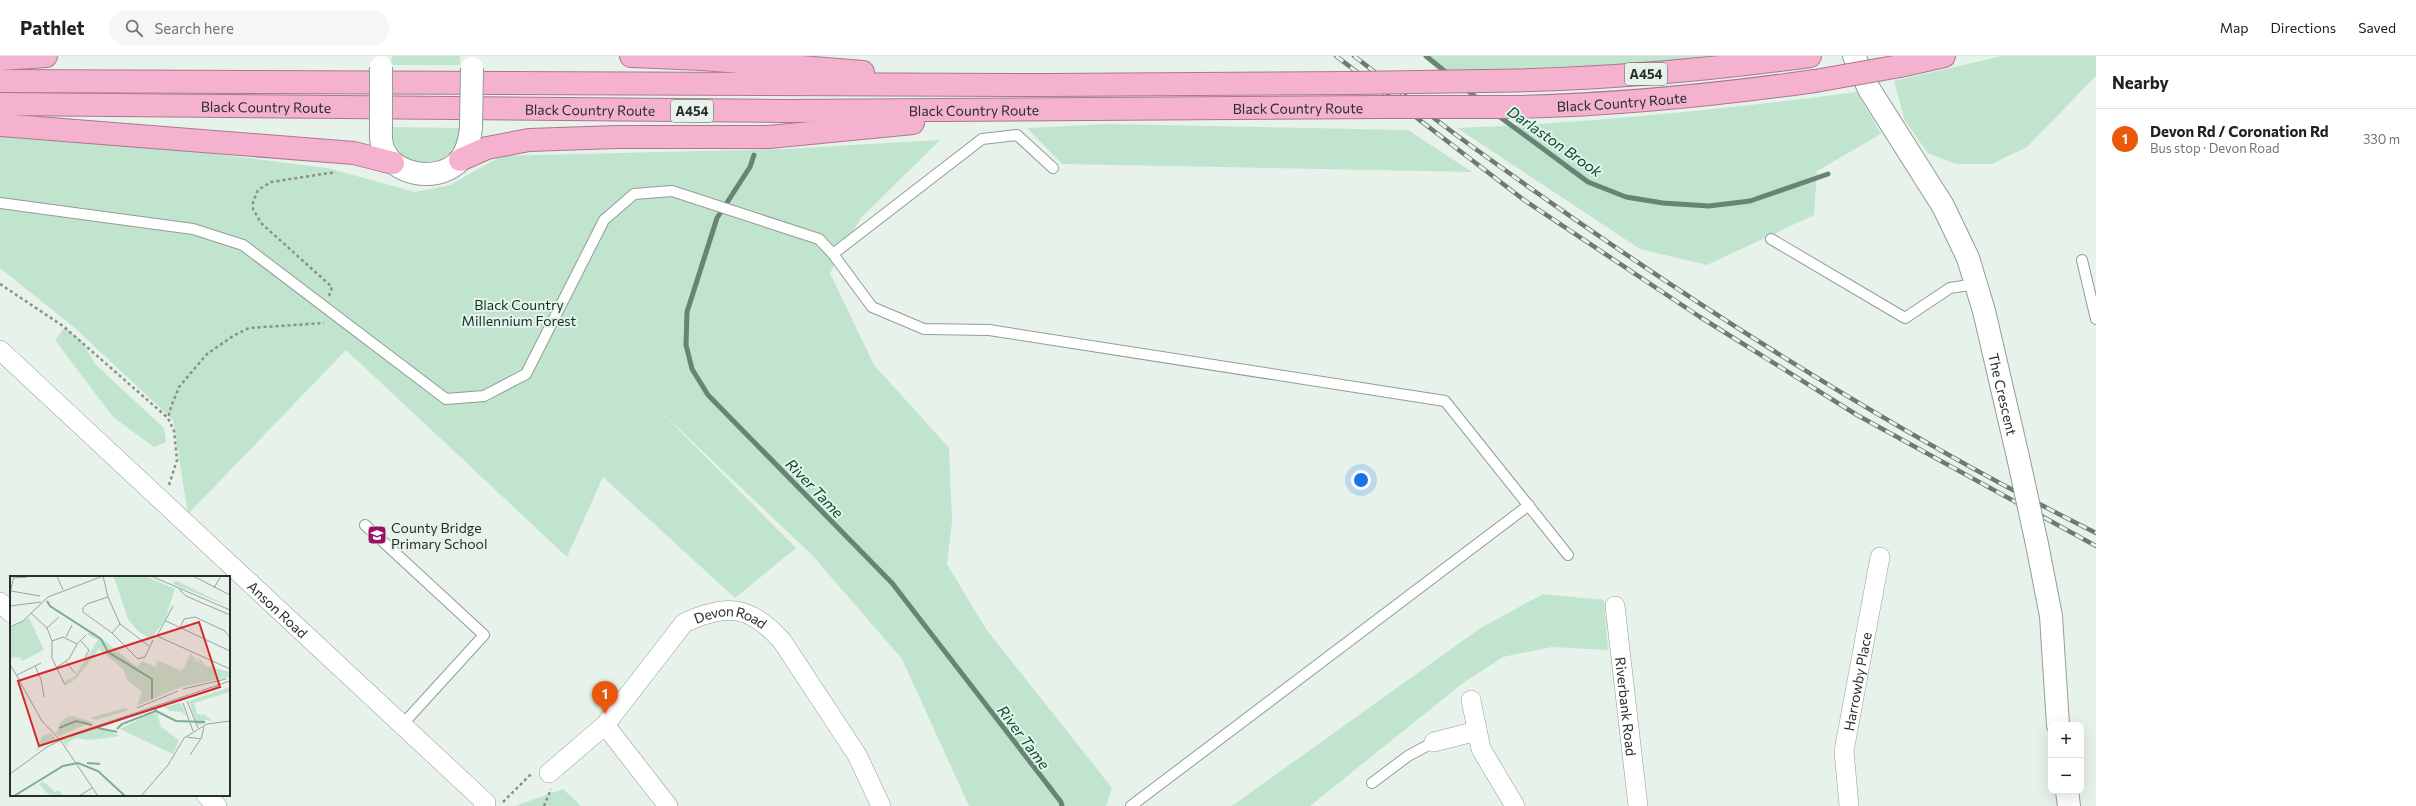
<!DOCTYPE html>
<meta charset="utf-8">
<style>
body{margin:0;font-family:Commissioner,sans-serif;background:#f6f6f6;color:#202124}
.controls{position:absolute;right:12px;bottom:12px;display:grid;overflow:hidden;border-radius:8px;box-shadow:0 4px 16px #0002}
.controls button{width:36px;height:36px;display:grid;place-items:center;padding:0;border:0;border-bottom:1px solid #e0e0e0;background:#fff;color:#202124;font:20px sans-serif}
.you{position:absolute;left:1361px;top:424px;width:14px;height:14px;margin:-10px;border:3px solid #fff;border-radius:50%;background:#1a73e8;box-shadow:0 0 0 6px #1a73e833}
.badge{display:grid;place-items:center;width:26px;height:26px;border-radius:50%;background:#ea580c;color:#fff;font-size:13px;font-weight:700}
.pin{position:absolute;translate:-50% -33px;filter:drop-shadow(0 1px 2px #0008)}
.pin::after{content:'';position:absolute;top:21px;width:14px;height:12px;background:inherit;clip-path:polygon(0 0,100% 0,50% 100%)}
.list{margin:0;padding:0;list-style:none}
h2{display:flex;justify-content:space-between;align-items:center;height:52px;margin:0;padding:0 16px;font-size:17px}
h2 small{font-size:13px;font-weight:400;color:#757577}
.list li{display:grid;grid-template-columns:26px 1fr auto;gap:12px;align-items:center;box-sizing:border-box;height:60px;padding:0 16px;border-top:1px solid #e0e0e0}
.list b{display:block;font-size:15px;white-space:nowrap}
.list p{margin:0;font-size:13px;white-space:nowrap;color:#757577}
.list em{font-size:13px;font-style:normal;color:#757577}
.icon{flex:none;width:22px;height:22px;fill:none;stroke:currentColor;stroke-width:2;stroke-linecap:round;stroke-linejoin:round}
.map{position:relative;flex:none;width:2096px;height:750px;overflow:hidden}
header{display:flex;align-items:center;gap:24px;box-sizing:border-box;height:56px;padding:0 20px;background:#fff;border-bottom:1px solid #e0e0e0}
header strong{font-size:19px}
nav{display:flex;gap:22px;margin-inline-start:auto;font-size:14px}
.search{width:280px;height:36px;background:#f6f6f6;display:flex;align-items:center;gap:10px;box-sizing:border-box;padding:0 14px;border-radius:22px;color:#757577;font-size:15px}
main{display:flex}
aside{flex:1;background:#fff}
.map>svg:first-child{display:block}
.green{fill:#c0e4ce}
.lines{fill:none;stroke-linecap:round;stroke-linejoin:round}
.stream{stroke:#678574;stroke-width:5}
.service-casing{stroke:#929d96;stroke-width:12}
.minor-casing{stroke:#929d96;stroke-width:20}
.tertiary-casing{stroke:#929d96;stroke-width:24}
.trunk-casing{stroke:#ab778e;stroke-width:24}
.path{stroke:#88908b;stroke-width:2.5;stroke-dasharray:3 3;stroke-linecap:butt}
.service{stroke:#fff;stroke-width:10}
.minor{stroke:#fff;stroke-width:19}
.tertiary{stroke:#fff;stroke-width:22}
.trunk{stroke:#f4b2cf;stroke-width:22}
.rail-casing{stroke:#717874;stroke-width:4.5}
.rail{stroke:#e7f2eb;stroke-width:3;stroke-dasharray:9;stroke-linecap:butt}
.tertiary-bridge-casing{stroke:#929d96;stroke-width:24;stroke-linecap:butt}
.trunk-bridge-casing{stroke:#ab778e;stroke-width:24;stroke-linecap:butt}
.tertiary-bridge{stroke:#fff;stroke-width:22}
.trunk-bridge{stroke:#f4b2cf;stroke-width:22}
.labels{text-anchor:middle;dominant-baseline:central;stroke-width:4;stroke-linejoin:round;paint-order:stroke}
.shield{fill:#e7f2eb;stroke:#626865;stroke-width:1}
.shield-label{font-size:13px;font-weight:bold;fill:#292d2b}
.street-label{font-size:14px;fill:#292d2b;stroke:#e7f2eb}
.park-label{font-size:14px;fill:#0f3321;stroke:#e7f2eb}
.poi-label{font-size:14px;fill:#292d2b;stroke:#e7f2eb;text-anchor:start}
.water-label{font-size:15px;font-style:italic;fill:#004f30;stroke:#e7f2eb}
.inset-river{fill:none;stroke:#81ab93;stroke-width:2}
.inset-road{fill:none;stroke:#9ba39e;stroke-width:1}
.view{fill:#d62828;fill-opacity:0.15;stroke:#d62828;stroke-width:2}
.inset-edge{fill:none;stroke:#292d2b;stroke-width:2}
</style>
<header>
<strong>Pathlet</strong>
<div class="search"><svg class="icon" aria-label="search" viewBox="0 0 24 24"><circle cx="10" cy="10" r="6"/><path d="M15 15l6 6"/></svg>Search here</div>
<nav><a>Map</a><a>Directions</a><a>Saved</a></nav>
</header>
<main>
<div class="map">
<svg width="2096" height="750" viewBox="0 0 2096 750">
<rect width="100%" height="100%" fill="#e7f2eb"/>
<path class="green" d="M392 0H460V9H391Z
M1426 0H1719L1582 13 1445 16Z
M2002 0H2096V20L2027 91 1992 108H1956L1928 97 1905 65 1894 25Z
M1857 36 1881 78 1817 115 1814 159 1707 209 1640 193 1457 72C1591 67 1725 53 1857 36Z
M1107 68 1408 74 1472 116 1062 108 1027 72Z
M391 71 460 72C452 122 394 119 391 71Z
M0 80 128 87 327 112 415 136 450 129 501 100 784 93 940 84 860 163 830 217 874 309 949 392 952 465 947 508 986 573 1112 732 1106 750H969L902 603 812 499 655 350 796 492 735 542 603 421 567 501 346 294 188 458 173 364 76 273 0 212Z
M64 272 81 284 96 309 164 372 166 386 154 391 113 361 55 284Z
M1543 538 1604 544 1608 594 1552 591 1503 601 1463 627 1310 750H1232L1479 573Z
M563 733 581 750H515Z"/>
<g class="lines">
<path class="stream" d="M1426 0 1448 18
M1465 32 1479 44
M1496 58 1588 126 1626 141 1663 147 1709 150 1750 145 1828 118
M754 99 750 111 717 162 687 256 686 289 692 313 708 339 892 527 1061 746 1062 750"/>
<defs>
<path id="service" d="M0 147 193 173 243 189 446 343 484 340 526 318 604 164 634 138 672 135 819 183 833 198 872 251 924 273 989 274 1445 345 1568 499
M1771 183 1905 262 1950 232 1976 228
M833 198 982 83 1017 79 1053 112
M2082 204 2096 263
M365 469 484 579 402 669
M1372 727 1408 700 1434 686
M1131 750 1529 449"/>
<g id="minor">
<path id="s1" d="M0 294 486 747 483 750"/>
<path d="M0 546 11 557"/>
<path id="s2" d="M1615 550 1638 750"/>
<path d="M1471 644 1481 693 1515 750"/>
<path d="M605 669 668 750"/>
<path d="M1434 686 1477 675"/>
<path id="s3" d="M549 717 605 669 684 567C726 547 750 549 782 585L857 699 881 750"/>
<path d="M206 739 217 750"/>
<path id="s4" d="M1849 750 1844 695 1880 501"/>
</g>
<g id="tertiary">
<path id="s5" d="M1854 0 1869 33 1943 150 1968 202 1984 255 2018 401"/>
<path d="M381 70C381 78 380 85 383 92 393 119 435 126 456 108 467 98 470 84 471 71"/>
<path d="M2037 488 2051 560 2058 669"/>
<path d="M2067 735 2069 750"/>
</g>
<g id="trunk">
<path d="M631 0 703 3 863 16"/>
<path d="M0 3 46 0"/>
<path d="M1900 10 1944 0"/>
<path d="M0 25 1046 29 1353 27"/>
<path d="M1483 25C1592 24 1701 15 1810 0"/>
<path id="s6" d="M0 48 782 55 1384 51"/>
<path id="s7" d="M1516 51C1616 49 1715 39 1815 25"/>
<path d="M0 69 354 97 393 107"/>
<path d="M460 104 487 92 529 84 617 81H769L913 67"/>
</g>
</defs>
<use href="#service" class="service-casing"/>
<use href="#minor" class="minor-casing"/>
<use href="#tertiary" class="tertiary-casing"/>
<use href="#trunk" class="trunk-casing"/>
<path class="path" d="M0 228 63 270 168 362
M329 240 332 231 261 167 253 153V146L258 134 271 126 336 116
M169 429 177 404 174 375 168 362 171 351 179 331 207 298 233 280 249 272 324 267
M503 746 532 717
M544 750 551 733"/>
<use href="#service" class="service"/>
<use href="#minor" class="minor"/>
<use href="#tertiary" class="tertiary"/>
<use href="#trunk" class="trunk"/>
<defs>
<path id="rail" d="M1336 0 1524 144 1700 261 1857 359 2096 490
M1354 0C1393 30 1431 61 1470 89 1669 233 1876 367 2096 477"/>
</defs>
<use href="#rail" class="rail-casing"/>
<use href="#rail" class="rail"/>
<defs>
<path id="tertiary-bridge" d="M381 70V11
M471 71 472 12
M2018 401 2037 488"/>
<path id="trunk-bridge" d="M1815 25 1900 10
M1353 27 1483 25
M1384 51H1516"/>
</defs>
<use href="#tertiary-bridge" class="tertiary-bridge-casing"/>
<use href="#trunk-bridge" class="trunk-bridge-casing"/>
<use href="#tertiary-bridge" class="tertiary-bridge"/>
<use href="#trunk-bridge" class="trunk-bridge"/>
</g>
<defs>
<symbol id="school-square" viewBox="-11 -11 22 22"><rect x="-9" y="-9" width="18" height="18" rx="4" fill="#9b1263" stroke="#e7f2eb"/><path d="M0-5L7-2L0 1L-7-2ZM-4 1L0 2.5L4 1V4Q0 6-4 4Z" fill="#fff"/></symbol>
</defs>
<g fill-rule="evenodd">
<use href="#school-square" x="366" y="468" width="22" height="22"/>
</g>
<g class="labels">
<g class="shield">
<rect x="1625" y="7" width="42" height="22" rx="3"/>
<rect x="671" y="44" width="42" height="22" rx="3"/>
</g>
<g class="shield-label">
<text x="1646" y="18">A454</text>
<text x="692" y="55">A454</text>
</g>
<g class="street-label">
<text stroke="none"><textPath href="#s7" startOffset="106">Black Country Route</textPath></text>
<text stroke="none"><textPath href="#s6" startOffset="266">Black Country Route</textPath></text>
<text stroke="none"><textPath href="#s6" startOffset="1298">Black Country Route</textPath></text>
<text stroke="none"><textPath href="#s6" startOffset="590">Black Country Route</textPath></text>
<text stroke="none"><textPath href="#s6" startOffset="974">Black Country Route</textPath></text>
<text stroke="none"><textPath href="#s5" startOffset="373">The Crescent</textPath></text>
<text stroke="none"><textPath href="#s1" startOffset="380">Anson Road</textPath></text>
<text stroke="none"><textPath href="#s3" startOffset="252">Devon Road</textPath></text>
<text stroke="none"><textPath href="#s4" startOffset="126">Harrowby Place</textPath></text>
<text stroke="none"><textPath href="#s2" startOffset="101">Riverbank Road</textPath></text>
</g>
<g class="park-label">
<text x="519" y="248">Black Country<tspan x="519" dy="16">Millennium Forest</tspan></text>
</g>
<g class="poi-label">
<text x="391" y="471">County Bridge<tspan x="391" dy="16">Primary School</tspan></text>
</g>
<g class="water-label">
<text transform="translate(1555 85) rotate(35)">Darlaston Brook</text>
<text transform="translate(815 432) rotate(46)">River Tame</text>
<text transform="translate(1024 681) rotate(53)">River Tame</text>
</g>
</g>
<g transform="translate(10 520)">
<rect width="220" height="220" fill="#e7f2eb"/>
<path d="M135 0 165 13 155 44 141 63 129 56 118 43 104 1ZM165 5 169 6 220 31 163 8ZM19 42 34 74 12 85 10 81 0 82V52ZM82 55 127 91 132 85 146 91 147 84 172 95 181 77 185 84 195 89 185 82 190 83 196 90 220 96V101L171 111 127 130 132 116 117 104 114 94 89 73 66 103 56 109 55 105 64 101 88 64 77 58ZM220 111V116L184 127 187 138 195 139 203 145 194 144 195 148 187 149 179 125ZM170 127 172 129 177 141 172 136 160 135 154 131ZM115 132 119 134 86 144 80 142ZM142 137H147L151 151 169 164 163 178 110 153ZM63 140 82 146 49 160 45 157 50 152 49 148 57 141ZM85 150 110 160 80 164 66 162 57 167 58 172 52 164ZM41 157 46 162 26 175 32 160ZM33 205 45 216 49 214 53 220 38 218 29 208Z" fill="#c0e4ce"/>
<path class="inset-river" d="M37 25 40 30 91 63 98 76 142 103V123M146 135 166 145 195 146M49 152 66 145 82 149M88 152 107 156M107 153 112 148 146 135 145 133M77 187 90 188M4 220 53 190 68 187 88 195 115 220"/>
<path class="inset-road" d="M47 0 53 14M93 0 98 21 110 48 139 70M141 0 220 34M183 0 220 19M4 2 17 1M204 12 211 0M169 13 176 20 220 39M1 15 30 20M0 17 4 0M98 21 77 28 73 32V36L102 57 128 83 135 81 143 64M0 30 31 26M163 30 147 60 220 93M21 37 37 52 42 65V82L55 109M156 45 220 75M0 51 13 45 38 21 93 0M37 52 49 41M170 52 174 43 185 41 215 55 220 62M102 57 110 48M56 61 62 49M70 64 79 74 75 82M42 65 53 61 67 68M56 86 65 97M0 88 32 145 51 165 88 220M25 90 31 103 34 121M47 91 59 83 67 68 76 59M7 99 31 87M173 113 216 103M177 125 188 152M173 127 183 155M127 132 168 115M177 161 191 163 194 151M180 179 190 164M0 198 37 171 63 158 220 105M69 220 82 212M131 220 158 189 174 162 197 148 220 145"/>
<path class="view" d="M189 46 210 111 29 170 8 105Z"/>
<rect width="220" height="220" class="inset-edge"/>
</g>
</svg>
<div class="controls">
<button>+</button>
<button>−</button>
</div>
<div class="you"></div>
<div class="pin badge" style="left:605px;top:658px">1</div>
</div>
<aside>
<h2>Nearby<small></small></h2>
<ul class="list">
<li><span class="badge">1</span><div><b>Devon Rd / Coronation Rd</b><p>Bus stop · Devon Road</p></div><em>330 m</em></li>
</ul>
</aside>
</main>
